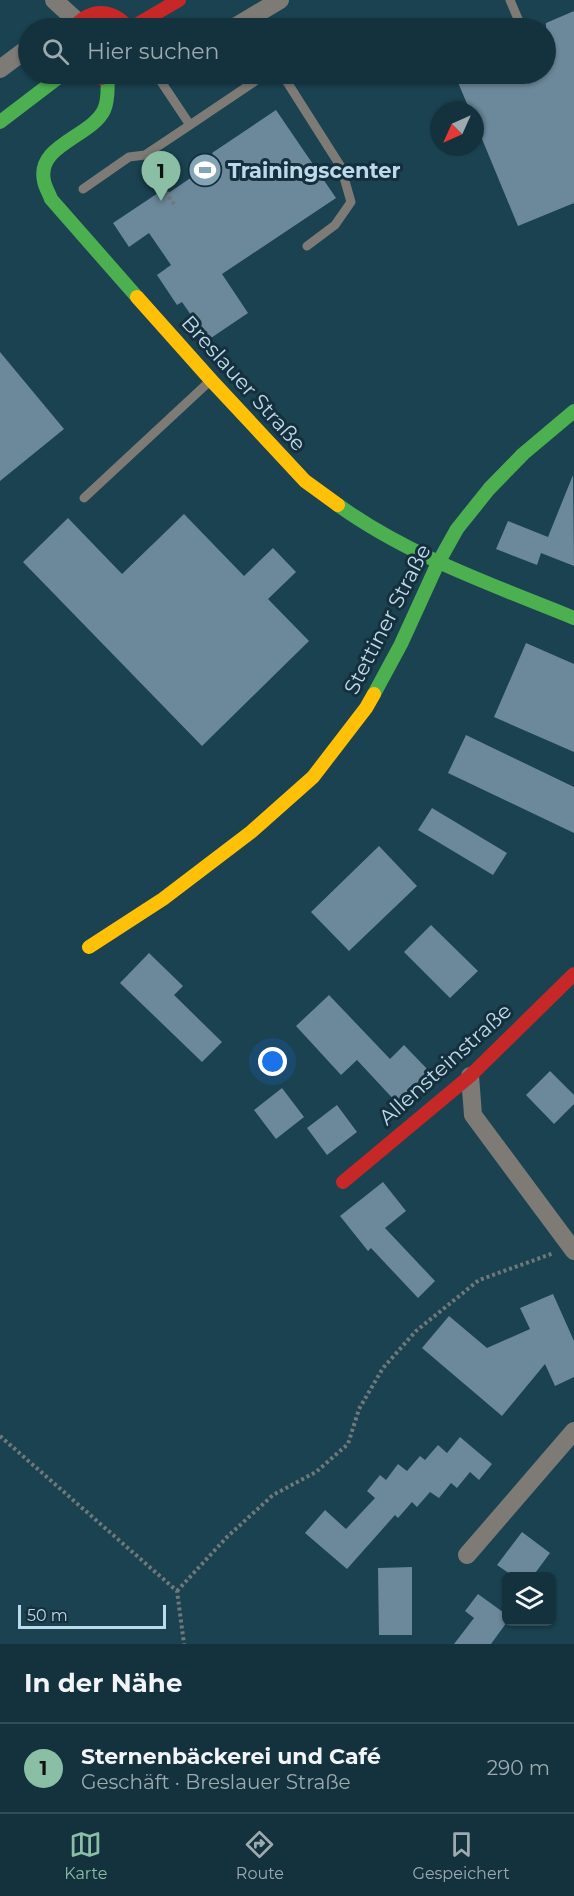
<!DOCTYPE html>
<html lang="de">
<meta charset="utf-8">
<style>
body{margin:0;font-family:Montserrat,sans-serif;background:#213e48;color:#f1f3f6}
.controls{position:absolute;right:18px;bottom:18px;display:grid;overflow:hidden;border-radius:9px;box-shadow:0 2px 4px #0004}
.controls button{width:54px;height:54px;display:grid;place-items:center;padding:0;border:0;border-bottom:2px solid #334d57;background:#14323d;color:#f1f3f6;font:30px sans-serif}
.compass{position:absolute;left:430px;top:102px;width:54px;height:54px;border-radius:50%;background:#14323d;box-shadow:0 2px 4px #0004;rotate:225deg}
.scale{position:absolute;left:18px;bottom:15px;width:148px;box-sizing:border-box;padding-left:6px;border:3px solid #bcdaeb;border-top:0;font-size:16px;line-height:21px;white-space:nowrap;color:#bcdaeb;-webkit-text-stroke:4px #162f3c;paint-order:stroke}
.you{position:absolute;left:273px;top:1062px;width:21px;height:21px;margin:-15px;border:4px solid #fff;border-radius:50%;background:#1a73e8;box-shadow:0 0 0 9px #1a73e833}
.badge{display:grid;place-items:center;width:39px;height:39px;border-radius:50%;background:#8abfa5;color:#111;font-size:20px;font-weight:700}
.pin{position:absolute;translate:-50% -50px;filter:drop-shadow(0 2px 3px #0008)}
.pin::after{content:'';position:absolute;top:32px;width:21px;height:18px;background:inherit;clip-path:polygon(0 0,100% 0,50% 100%)}
.list{margin:0;padding:0;list-style:none}
h2{display:flex;justify-content:space-between;align-items:center;height:78px;margin:0;padding:0 24px;font-size:26px}
h2 small{font-size:20px;font-weight:400;color:#9daab0}
.list li{display:grid;grid-template-columns:39px 1fr auto;gap:18px;align-items:center;box-sizing:border-box;height:90px;padding:0 24px;border-top:2px solid #334d57}
.list b{display:block;font-size:22px;white-space:nowrap}
.list p{margin:0;font-size:20px;white-space:nowrap;color:#9daab0}
.list em{font-size:20px;font-style:normal;color:#9daab0}
.icon{flex:none;width:33px;height:33px;fill:none;stroke:currentColor;stroke-width:2;stroke-linecap:round;stroke-linejoin:round}
.map{position:relative;flex:none;width:574px;height:1644px;overflow:hidden}
.search{position:absolute;background:#14323d;box-shadow:0 2px 4px #0004;left:18px;right:18px;top:18px;height:66px;display:flex;align-items:center;gap:15px;box-sizing:border-box;padding:0 21px;border-radius:33px;color:#9daab0;font-size:22px}
.sheet{height:168px;background:#14323d}
nav{display:flex;justify-content:space-around;align-items:center;box-sizing:border-box;height:84px;border-top:2px solid #334d57;background:#14323d;font-size:16px;color:#9daab0}
nav a{display:grid;justify-items:center;gap:3px}
nav .on{color:#8abfa5}
.map>svg:first-child{display:block}
.building{fill:#6c889b}
.lines{fill:none;stroke-linecap:round;stroke-linejoin:round}
.path{stroke:#70787a;stroke-width:4;stroke-dasharray:3 3;stroke-linecap:butt}
.lane{stroke:#7e7b77;stroke-width:9}
.street{stroke:#7e7b77;stroke-width:18}
.fast{stroke:#4caf50;stroke-width:14}
.slow{stroke:#ffc107;stroke-width:14}
.jam{stroke:#c62828;stroke-width:14}
.labels{text-anchor:middle;dominant-baseline:central;stroke-width:6;stroke-linejoin:round;paint-order:stroke}
.poi-label{font-size:21px;font-weight:bold;fill:#bcdaeb;stroke:#162f3c;text-anchor:start}
.street-label{font-size:21px;fill:#bcdaeb;stroke:#162f3c}
</style>
<div class="map">
<svg width="574" height="1644" viewBox="0 0 574 1644">
<rect width="100%" height="100%" fill="#1b4251"/>
<path class="building" d="M574 11V203L518 226 475 122V111H470L457 80 472 74H546V23Z
M276 110 336 198 222 274 248 313 208 340 182 302 177 305 157 275 171 265 149 233 129 247 113 223 164 189 167 194 217 160 212 153Z
M0 352 64 429 0 481Z
M573 475 574 566 541 553 537 565 496 549 508 521 548 537Z
M184 514 244 576 273 548 296 572 268 599 309 641 202 746 23 562 68 518 122 574Z
M526 643 574 664V752L494 717Z
M466 735 574 787V833L448 773Z
M432 808 507 853 493 875 418 830Z
M379 846 417 886 349 951 311 912Z
M431 925 478 971 450 998 404 952Z
M149 953 183 986 174 995 222 1042 202 1062 120 983Z
M329 995 390 1059 404 1045 430 1072 397 1103 357 1060 341 1075 296 1026Z
M550 1071 574 1095V1104L554 1124 526 1095Z
M282 1088 304 1117 276 1139 254 1110Z
M337 1105 357 1132 327 1155 307 1128Z
M383 1182 406 1211 385 1228 435 1281 418 1298 371 1248 368 1251 340 1216Z
M553 1294 574 1341V1377L555 1386 545 1364 502 1416 422 1348 449 1316 487 1348 530 1329 520 1308Z
M460 1437 492 1464 479 1480 470 1472 457 1488 451 1483 439 1498 430 1492 417 1507 412 1502 398 1518 395 1515 347 1569 305 1533 325 1510 346 1529 375 1498 367 1491 380 1475 386 1480 398 1464 407 1471 420 1456 425 1460 438 1445 447 1453Z
M522 1532 550 1553 533 1576H513L497 1565Z
M412 1567V1635H379L378 1568Z
M478 1594 507 1615V1622L491 1644H454L474 1618 465 1611Z"/>
<g class="lines">
<path class="path" d="M41 28 47 18
M161 159 171 173 167 194 176 207
M0 1436 177 1591 184 1644
M177 1591 227 1537 273 1495 316 1472 348 1444 359 1409 383 1368 416 1331 479 1280 554 1253"/>
<path class="lane" d="M510 0 518 19
M156 74 190 125 254 82
M282 74 341 167 351 202 335 225 307 246
M83 189 129 157 145 155 190 125
M84 498 211 380"/>
<path class="street" d="M54 0 78 22
M233 28 280 0
M0 69 28 48
M470 1076 473 1115 574 1251
M467 1555 574 1431"/>
<path class="fast" d="M108 77C107 87 109 100 104 110 91 137 36 145 44 181 45 187 49 193 51 199L137 297
M0 122 63 74
M338 505C409 556 493 585 574 618
M374 694 401 644 438 563 457 529 489 489 523 454 574 411"/>
<path class="slow" d="M137 297 211 380 305 481 338 505
M89 947 163 899 251 832 313 777 366 708 374 694"/>
<path class="jam" d="M73 28C91 8 111 8 129 28
M131 28 179 0
M85 74 101 78 118 74
M343 1182 470 1076 574 974"/>
</g>
<defs>
<symbol id="stadium-disc" viewBox="-11 -11 22 22"><circle r="9.5" fill="#84a5b5" stroke="#162f3c"/><path d="M0-5a6.5 5 0 1 0 0 10a6.5 5 0 1 0 0-10ZM-3.5-1.8h7v3.6h-7Z" fill="#fff"/></symbol>
</defs>
<g fill-rule="evenodd">
<use href="#stadium-disc" x="186" y="151" width="38" height="38"/>
</g>
<g class="labels">
<g class="poi-label">
<text x="228" y="170">Trainingscenter</text>
</g>
<g class="street-label">
<text transform="translate(244 383) rotate(48)">Breslauer Straße</text>
<text transform="translate(387 619) rotate(-63)">Stettiner Straße</text>
<text transform="translate(445 1064) rotate(-42)">Allensteinstraße</text>
</g>
</g>
</svg>
<div class="controls">
<button><svg class="icon" aria-label="layers" viewBox="0 0 24 24"><path d="M12 4l9 5-9 5-9-5zM3 14l9 5 9-5"/></svg></button>
</div>
<svg class="compass" viewBox="-18 -18 36 36"><path d="M0-13l5 13h-10z" fill="#e53935"/><path d="M0 13l5-13h-10z" fill="#9daab0"/></svg>
<div class="scale">50 m</div>
<div class="you"></div>
<div class="pin badge" style="left:161px;top:201px">1</div>
<div class="search"><svg class="icon" aria-label="search" viewBox="0 0 24 24"><circle cx="10" cy="10" r="6"/><path d="M15 15l6 6"/></svg>Hier suchen</div>
</div>
<section class="sheet">
<h2>In der Nähe<small></small></h2>
<ul class="list">
<li><span class="badge">1</span><div><b>Sternenbäckerei und Café</b><p>Geschäft · Breslauer Straße</p></div><em>290 m</em></li>
</ul>
</section>
<nav>
<a class="on"><svg class="icon" aria-label="map" viewBox="0 0 24 24"><path d="M3 6l6-2 6 2 6-2v14l-6 2-6-2-6 2zM9 4v14M15 6v14"/></svg>Karte</a>
<a><svg class="icon" aria-label="directions" viewBox="0 0 24 24"><path d="M12 3l9 9-9 9-9-9zM9 14v-3h6M13 9l2 2-2 2"/></svg>Route</a>
<a><svg class="icon" aria-label="saved" viewBox="0 0 24 24"><path d="M7 4h10v16l-5-4-5 4z"/></svg>Gespeichert</a>
</nav>
